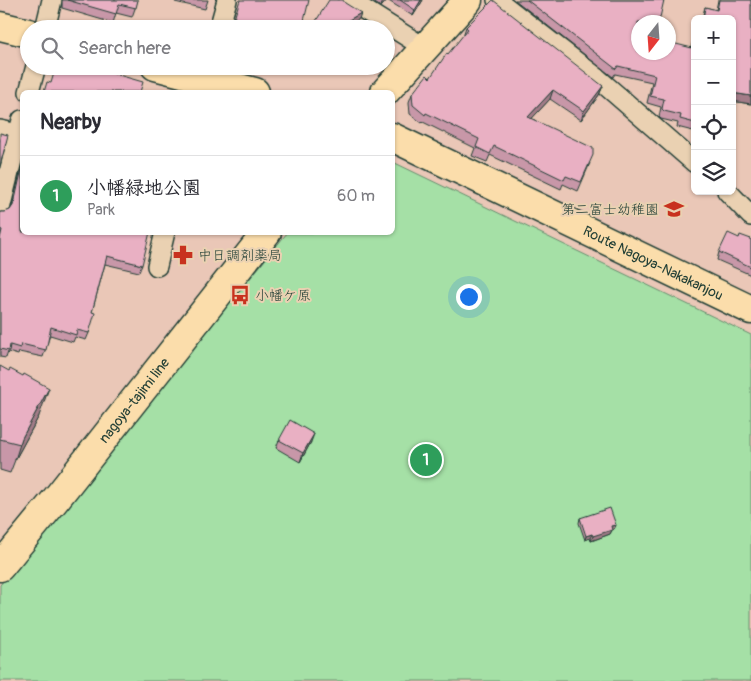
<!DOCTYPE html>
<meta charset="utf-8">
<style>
body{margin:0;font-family:Pangolin,"Klee One",sans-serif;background:#f2f2f3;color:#2b2b33}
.controls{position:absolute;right:15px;top:15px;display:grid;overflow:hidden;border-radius:8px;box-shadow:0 1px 4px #0004}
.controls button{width:45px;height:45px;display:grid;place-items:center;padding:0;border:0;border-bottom:1px solid #e1e1e2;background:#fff;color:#2b2b33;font:25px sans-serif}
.compass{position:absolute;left:631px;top:15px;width:45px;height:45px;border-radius:50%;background:#fff;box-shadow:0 1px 4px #0004;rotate:197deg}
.you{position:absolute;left:468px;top:296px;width:18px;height:18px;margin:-12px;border:4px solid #fff;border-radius:50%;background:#1a73e8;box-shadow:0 0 0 8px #1a73e833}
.badge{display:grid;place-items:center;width:32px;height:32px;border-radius:50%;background:#c8321e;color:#fff;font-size:16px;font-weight:700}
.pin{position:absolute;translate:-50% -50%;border:2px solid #fff;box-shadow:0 1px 5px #0006}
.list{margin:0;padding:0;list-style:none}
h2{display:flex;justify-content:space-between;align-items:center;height:65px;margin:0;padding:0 20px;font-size:21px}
h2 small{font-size:16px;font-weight:400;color:#7c7c81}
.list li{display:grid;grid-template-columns:32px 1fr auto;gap:15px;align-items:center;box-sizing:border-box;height:80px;padding:0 20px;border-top:1px solid #e1e1e2}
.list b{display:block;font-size:19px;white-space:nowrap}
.list p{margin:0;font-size:16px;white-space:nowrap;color:#7c7c81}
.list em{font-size:16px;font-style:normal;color:#7c7c81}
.icon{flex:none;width:28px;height:28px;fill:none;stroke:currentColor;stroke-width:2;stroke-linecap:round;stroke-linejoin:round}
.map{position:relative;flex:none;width:751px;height:681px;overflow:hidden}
.search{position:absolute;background:#fff;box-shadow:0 1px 4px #0004;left:20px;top:20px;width:375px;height:55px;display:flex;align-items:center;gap:12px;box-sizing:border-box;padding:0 18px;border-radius:28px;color:#7c7c81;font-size:19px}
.panel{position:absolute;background:#fff;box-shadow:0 1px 4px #0004;left:20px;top:90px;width:375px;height:145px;border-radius:8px}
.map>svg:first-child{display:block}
.green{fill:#a5e0a6;stroke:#628e6d}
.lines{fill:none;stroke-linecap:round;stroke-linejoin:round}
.minor-casing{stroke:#1f3d34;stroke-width:22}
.primary-casing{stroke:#1f3d34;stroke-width:31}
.minor{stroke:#ead1b2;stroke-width:19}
.primary{stroke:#fbddab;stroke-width:28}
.wall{fill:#c897a8;stroke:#1f3d34}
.shaded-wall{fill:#a37b88;stroke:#1f3d34}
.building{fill:#e9b0c3;stroke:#1f3d34}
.labels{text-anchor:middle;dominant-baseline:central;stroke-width:4;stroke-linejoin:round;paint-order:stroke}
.poi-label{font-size:14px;fill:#1f3d34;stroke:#ead1b2;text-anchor:start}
.street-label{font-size:14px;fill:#1f3d34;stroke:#ead1b2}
</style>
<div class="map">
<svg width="751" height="681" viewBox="0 0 751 681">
<rect width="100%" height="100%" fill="#eac7b7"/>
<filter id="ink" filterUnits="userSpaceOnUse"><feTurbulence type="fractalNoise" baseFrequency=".02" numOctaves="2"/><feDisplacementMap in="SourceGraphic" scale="10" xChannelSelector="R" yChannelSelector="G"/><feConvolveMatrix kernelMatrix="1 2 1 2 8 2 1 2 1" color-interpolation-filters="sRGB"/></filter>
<g filter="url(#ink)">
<path class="green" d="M393 162 751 335V681H0V585L287 233 392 232Z"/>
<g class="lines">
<defs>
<path id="minor" d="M349 0 425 48
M497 0 596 77 695 163
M45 29 52 0
M219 29 227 0
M29 92 36 66
M0 130 22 135
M727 191 751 216
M0 209 22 120
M157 266 165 232"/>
<g id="primary">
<path d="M0 26 29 33"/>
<path d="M155 66 255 92"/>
<path d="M385 92 468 0"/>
<path id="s1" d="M392 137 751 310"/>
<path id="s2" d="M0 567 56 499 267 232"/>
</g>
</defs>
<use href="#minor" class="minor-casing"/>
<use href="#primary" class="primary-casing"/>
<use href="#minor" class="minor"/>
<use href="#primary" class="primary"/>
</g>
<path class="wall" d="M62 0H138L132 17 116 13 113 23 62 8Z
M176 0H208L205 9 175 2Z
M370 0H387L381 7Z
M387 0H423L413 16Z
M515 0H664L638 52 691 48 695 33V125L693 131 677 127 678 123 661 119 659 117 661 107 647 103 652 82 615 74 613 77Z
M718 0H751V104L732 101V19H702L705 7 716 10Z
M466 27 603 86 599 95 581 120 550 99 532 118 590 163 578 191 563 184 561 189 490 155 487 162 472 156 475 148 423 122 422 123 410 114 409 102 412 94 430 78 463 36Z
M22 165V232L142 265 139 272 105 264 92 312 89 333 86 340 75 337 73 342 50 335 43 357 19 352 18 355 8 352 6 358 0 357V212H5L10 210 12 207Z
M739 238 751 239V275L717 260 719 252Z
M0 366 39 416 15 460 10 473 0 470Z
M279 440 311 442 300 462 276 448Z
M580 518 616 525 614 529 612 530 610 534 591 541 590 538 585 540 579 523Z"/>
<path class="shaded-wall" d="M383 0H387L381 7Z
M421 0H423L413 16 415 10Z
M361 13 359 19 342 29H333Z
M271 66H276L270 70Z
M603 86 599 95 581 120 584 111Z
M553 90 550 99 525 126 528 117Z
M732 93 751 96V104L732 101Z
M49 388 39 416 15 460 20 444 22 438Z
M314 434 311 442 300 462 303 453Z
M616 525 614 529 612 530 610 534 591 541 593 536 611 526Z
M592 534 590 538 585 540 586 536Z"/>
<path class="building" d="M67 0H138L136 8 119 4 116 14Z
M240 0H309L302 29H230L232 25Z
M329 0H343L345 3 361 13 333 29H311Z
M400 0H421L415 10Z
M493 0 603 86 584 111 553 90 528 117 593 148V155L581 182 566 176 564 180 494 146 490 154 476 147 479 139 426 113 425 115 413 105 412 94 427 75 430 78 447 53 448 54 468 29 466 27Z
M527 0H664L659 22H638V52H668V42L692 48 695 36V123L680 119 681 115 664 111 662 109 664 99 650 96 655 75 618 66 616 69Z
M719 0H751V96L732 93V19H703L705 7 717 10Z
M56 66H87L143 82 140 92H44L47 82 51 83Z
M0 133 8 135 0 166Z
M22 168V232H150L142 265 107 256 92 312 95 313 89 333 77 330 76 335 51 327 46 350 21 344 20 348 10 345 9 351 0 349V239L2 230 0 229V212H5L10 210 14 204Z
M728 233 739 238 740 235 751 239V267L719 252Z
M0 366 9 371 10 369 23 376 24 374 49 388 22 438 20 444 0 439Z
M290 420 314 434 303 453 279 440Z
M610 508 616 525 611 526 612 530 593 536 592 534 586 536 580 518Z"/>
</g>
<defs>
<symbol id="school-bare" viewBox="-9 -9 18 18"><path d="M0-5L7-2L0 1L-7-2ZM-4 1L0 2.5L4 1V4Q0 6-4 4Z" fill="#c8321e" stroke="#ead1b2" stroke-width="2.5" paint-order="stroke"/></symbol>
<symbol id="pharmacy-bare" viewBox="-9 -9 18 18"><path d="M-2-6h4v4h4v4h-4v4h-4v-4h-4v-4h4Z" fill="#c8321e" stroke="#ead1b2" stroke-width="2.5" paint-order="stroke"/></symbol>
<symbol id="bus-bare" viewBox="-9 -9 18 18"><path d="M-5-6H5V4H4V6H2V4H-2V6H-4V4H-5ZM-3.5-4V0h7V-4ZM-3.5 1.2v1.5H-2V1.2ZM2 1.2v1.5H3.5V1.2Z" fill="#c8321e" stroke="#ead1b2" stroke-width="2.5" paint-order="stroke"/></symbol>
</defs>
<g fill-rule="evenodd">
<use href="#school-bare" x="660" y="195" width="28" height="28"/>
<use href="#pharmacy-bare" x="169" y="241" width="28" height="28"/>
<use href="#bus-bare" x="226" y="281" width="28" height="28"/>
</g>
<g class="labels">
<g class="poi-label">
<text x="659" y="209" text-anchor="end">第二富士幼稚園</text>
<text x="198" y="255">中日調剤薬局</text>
<text x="255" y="295">小幡ケ原</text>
</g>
<g class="street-label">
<text stroke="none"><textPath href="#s1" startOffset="290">Route Nagoya-Nakakanjou</textPath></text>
<text stroke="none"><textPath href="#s2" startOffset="214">nagoya-tajimi line</textPath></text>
</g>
</g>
</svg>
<div class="controls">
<button>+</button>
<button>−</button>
<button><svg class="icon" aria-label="locate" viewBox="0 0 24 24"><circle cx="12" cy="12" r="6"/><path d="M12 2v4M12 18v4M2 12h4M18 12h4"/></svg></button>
<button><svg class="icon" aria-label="layers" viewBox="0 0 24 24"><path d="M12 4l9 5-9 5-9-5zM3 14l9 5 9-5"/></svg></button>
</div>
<svg class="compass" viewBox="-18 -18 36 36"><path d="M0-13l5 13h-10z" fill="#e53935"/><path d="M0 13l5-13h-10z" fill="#7c7c81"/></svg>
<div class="you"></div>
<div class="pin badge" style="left:426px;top:460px;background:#2e9e5b">1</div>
<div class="search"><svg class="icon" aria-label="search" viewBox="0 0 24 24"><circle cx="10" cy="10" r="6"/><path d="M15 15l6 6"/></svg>Search here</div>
<section class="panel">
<h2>Nearby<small></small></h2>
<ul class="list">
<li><span class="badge" style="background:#2e9e5b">1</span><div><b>小幡緑地公園</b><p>Park</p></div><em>60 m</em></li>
</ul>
</section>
</div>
